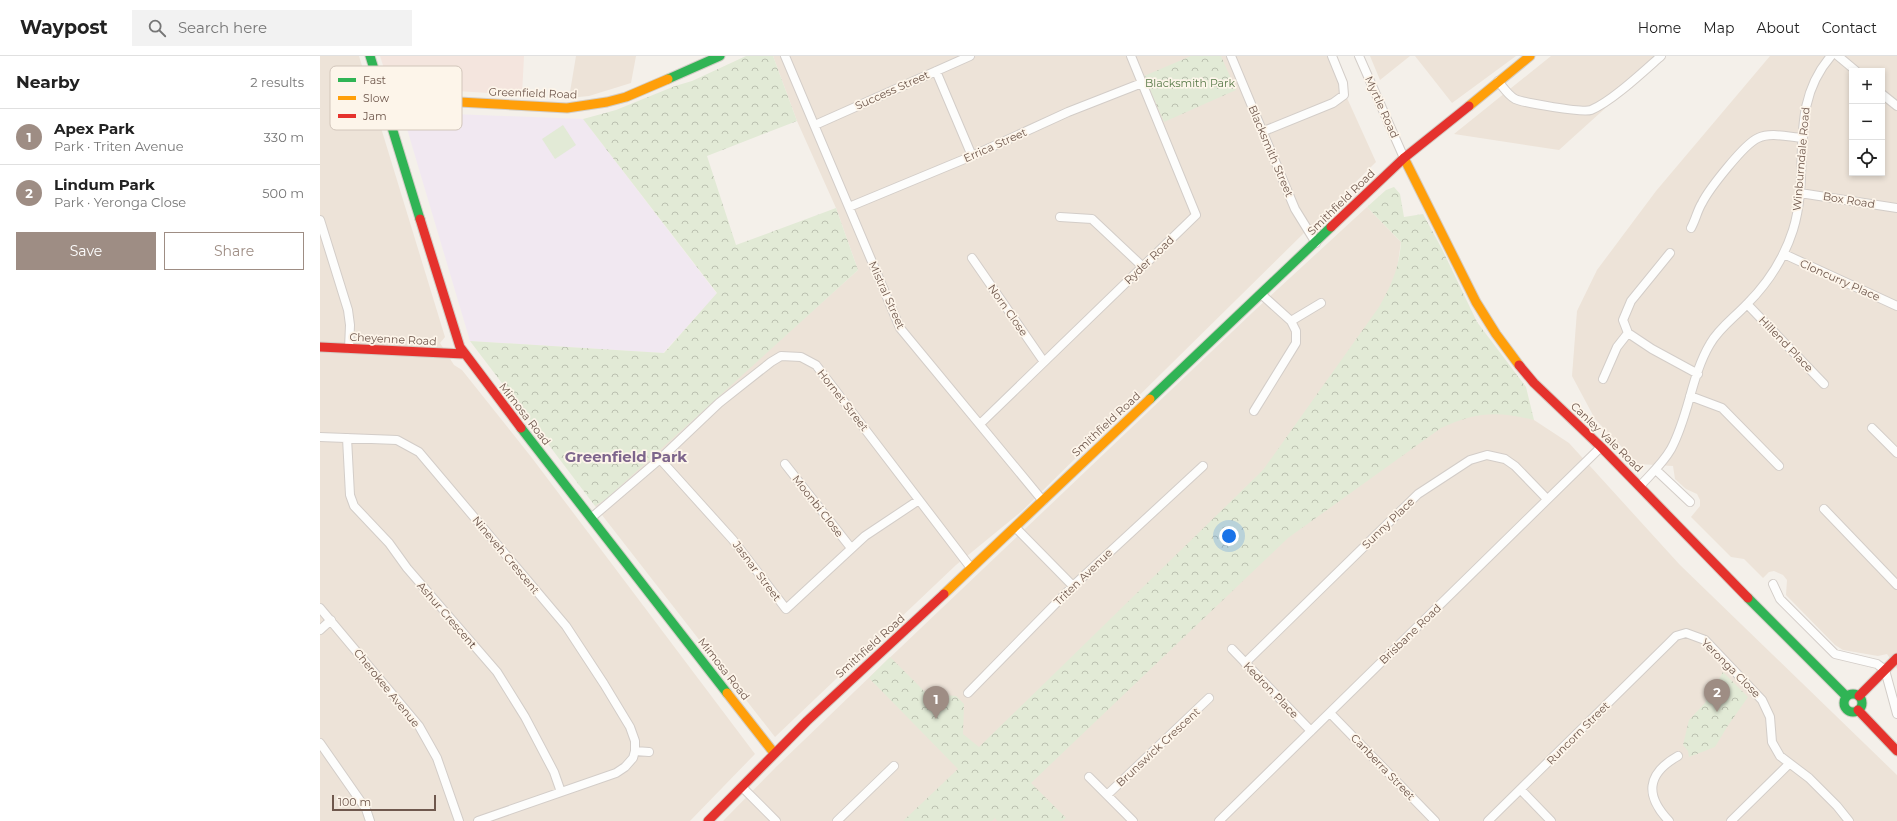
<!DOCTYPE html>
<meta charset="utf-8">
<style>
body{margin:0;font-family:Montserrat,sans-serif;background:#f2f2f2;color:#222}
.controls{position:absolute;right:12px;top:12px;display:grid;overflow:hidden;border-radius:0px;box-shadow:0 2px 6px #0003}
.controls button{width:36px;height:36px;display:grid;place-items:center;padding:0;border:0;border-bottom:1px solid #e0e0e0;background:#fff;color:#222;font:20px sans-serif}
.scale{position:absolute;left:12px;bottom:10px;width:104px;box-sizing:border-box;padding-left:4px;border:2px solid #6f584d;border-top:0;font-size:11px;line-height:14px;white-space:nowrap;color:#6f584d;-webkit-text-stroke:3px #fdf5ea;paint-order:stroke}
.you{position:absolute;left:909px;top:480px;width:14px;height:14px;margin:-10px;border:3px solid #fff;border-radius:50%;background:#1a73e8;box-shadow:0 0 0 6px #1a73e833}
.badge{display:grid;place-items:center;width:26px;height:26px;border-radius:50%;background:#9e8d84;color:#fff;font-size:13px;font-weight:700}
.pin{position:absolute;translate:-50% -33px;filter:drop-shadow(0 1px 2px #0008)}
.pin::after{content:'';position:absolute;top:21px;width:14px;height:12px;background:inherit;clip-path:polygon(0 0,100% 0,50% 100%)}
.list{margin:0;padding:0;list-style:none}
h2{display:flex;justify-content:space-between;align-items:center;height:52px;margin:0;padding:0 16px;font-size:17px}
h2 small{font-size:13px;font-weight:400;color:#767676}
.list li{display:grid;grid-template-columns:26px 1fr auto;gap:12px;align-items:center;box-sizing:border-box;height:56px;padding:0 16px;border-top:1px solid #e0e0e0}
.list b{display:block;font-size:15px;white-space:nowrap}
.list p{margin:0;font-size:13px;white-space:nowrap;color:#767676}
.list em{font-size:13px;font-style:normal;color:#767676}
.actions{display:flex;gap:8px;padding:12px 16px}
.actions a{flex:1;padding:9px 0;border:1px solid #9e8d84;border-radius:0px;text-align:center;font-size:14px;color:#9e8d84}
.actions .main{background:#9e8d84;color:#fff}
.icon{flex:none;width:22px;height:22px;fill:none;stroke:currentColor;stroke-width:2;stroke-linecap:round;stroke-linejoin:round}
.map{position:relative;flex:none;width:1577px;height:765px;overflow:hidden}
header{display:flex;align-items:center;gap:24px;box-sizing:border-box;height:56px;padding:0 20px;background:#fff;border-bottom:1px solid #e0e0e0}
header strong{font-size:19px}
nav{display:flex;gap:22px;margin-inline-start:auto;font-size:14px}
.search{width:280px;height:36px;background:#f2f2f2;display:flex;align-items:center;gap:10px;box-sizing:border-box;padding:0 14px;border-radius:0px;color:#767676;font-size:15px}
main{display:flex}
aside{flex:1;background:#fff}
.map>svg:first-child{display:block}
.residential{fill:#ede3d8;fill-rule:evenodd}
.commercial{fill:#f4e5de}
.education{fill:#f1e8f1}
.park{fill:url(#park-crowns)}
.pitch{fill:#e2ead6}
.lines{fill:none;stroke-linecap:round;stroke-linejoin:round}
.street-casing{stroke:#d3cdc8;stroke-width:10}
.fast-casing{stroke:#d3cdc6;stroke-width:11}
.slow-casing{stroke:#d3cdc6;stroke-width:11}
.jam-casing{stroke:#d3cdc6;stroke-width:11}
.street{stroke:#fdfdfc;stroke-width:8}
.fast{stroke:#30b455;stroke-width:9}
.slow{stroke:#ff9f0a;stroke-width:9}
.jam{stroke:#e5322d;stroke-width:9}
.labels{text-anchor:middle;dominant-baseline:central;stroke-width:3.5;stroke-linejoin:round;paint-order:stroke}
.park-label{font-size:11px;fill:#587a49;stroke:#fdf5ea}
.street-label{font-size:11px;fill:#6f584d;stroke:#fdf5ea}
.district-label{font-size:15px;font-weight:bold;fill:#7d658c;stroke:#fdf5ea}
.key{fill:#fdf5ea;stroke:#d2c6bb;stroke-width:1}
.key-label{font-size:11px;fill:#6f584d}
</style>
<header>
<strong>Waypost</strong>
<div class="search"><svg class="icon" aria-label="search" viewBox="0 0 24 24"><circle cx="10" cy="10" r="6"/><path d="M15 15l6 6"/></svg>Search here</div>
<nav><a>Home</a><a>Map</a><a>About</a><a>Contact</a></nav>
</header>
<main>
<aside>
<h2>Nearby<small>2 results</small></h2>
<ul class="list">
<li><span class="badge">1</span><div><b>Apex Park</b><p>Park · Triten Avenue</p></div><em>330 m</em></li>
<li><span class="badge">2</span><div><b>Lindum Park</b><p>Park · Yeronga Close</p></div><em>500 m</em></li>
</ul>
<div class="actions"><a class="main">Save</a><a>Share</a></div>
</aside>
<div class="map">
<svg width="1577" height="765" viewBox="0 0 1577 765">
<defs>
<pattern id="park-crowns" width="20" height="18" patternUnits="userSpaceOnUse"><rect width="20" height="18" fill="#e2ead6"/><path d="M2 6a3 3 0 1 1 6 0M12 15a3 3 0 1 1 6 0" fill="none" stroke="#bbc0b0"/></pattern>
</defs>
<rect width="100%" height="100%" fill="#f4f0ea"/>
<path class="residential" d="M0 0H39L125 281 120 287 134 309 142 314 212 402 435 698 370 765H0Z
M256 0H316L311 27 269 40 249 42Z
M453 0H1008L1056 106 702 455 636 509 455 681 275 450 538 214 516 152 477 65Z
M1050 0H1090L1060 24Z
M1095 0H1196L1132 47Z
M1231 0H1343L1239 94 1134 78Z
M1450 0H1577V613L1567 598 1558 600 1523 594 1515 589 1466 539 1467 524 1463 519 1454 515 1449 516 1443 522 1424 503 1411 501 1371 461 1380 450V444L1377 438 1366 433 1355 423 1353 410 1318 408 1275 363 1252 320 1257 255 1277 214 1336 135ZM1532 15H1562V117H1532Z
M1047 151 1081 186 1077 214 1070 232 1214 364 1249 387 1360 509 1577 719V765H403L456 711 560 611 933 256Z"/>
<path class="commercial" d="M60 0H204L202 39 70 31Z"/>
<path class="education" d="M82 56 263 63 397 238 343 297 150 285Z"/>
<path class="park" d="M426 0H453L477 65 387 100 416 189 516 152 538 214 286 443 275 450 150 285 344 297 397 237 263 63 296 54 355 30 372 25Z
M871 0H901L916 34 844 66 824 20Z
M1074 131 1080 138 1084 161 1103 158 1122 193 1157 266 1206 331 1214 364C1177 355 1156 356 1121 372L968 482 711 727 746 762 742 765H677L675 762 672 765H583L638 713 549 622 570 601 606 637 636 640 644 648 643 678 659 691 943 414 1059 251C1072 228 1079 212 1081 186L1047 151 1066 134Z
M1403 616 1428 641 1407 671 1395 691 1369 701 1368 695 1363 689 1369 664 1385 647Z"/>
<path class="pitch" d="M243 69 256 89 235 103 222 83Z"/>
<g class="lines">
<defs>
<path id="street" d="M465 0 580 272 723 445
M911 0 975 153 996 187
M1039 0 1084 102
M1518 0 1536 15
M616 15 652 100
M1178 25C1183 31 1188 39 1195 43 1204 47 1263 57 1271 54 1291 46 1324 15 1341 0
M1562 38 1577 50
M495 69 650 0
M944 75 1013 47 1024 39 1023 27 1012 0
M1480 137 1577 152
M529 151 652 100 748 56 822 27
M740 161 772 163 822 210
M0 164 28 254 30 269 29 293
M1371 172C1376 163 1377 155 1382 147 1389 133 1424 88 1438 82 1451 76 1468 81 1483 82
M1350 197 1311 245 1303 264 1308 277 1332 293 1378 318
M1464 198 1577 250
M652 202 724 306
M1427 248 1504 328
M971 265 1001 247
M1283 323 1297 291 1308 277
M1370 340 1402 352 1459 410
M934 355 976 287V275L971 265 941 238
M660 368 876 159 811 0
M1552 372 1577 397
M0 381 77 384 99 396 246 570 284 628 310 671 315 685V695L313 702 305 711 296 717 158 765
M27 382 30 439 34 450 69 487 87 512 177 616 205 661 234 716 241 736
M340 403 413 484 466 553 545 480 599 444
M465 408 531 492
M1336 414 1370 446
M1320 430C1331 418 1343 407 1351 393 1369 360 1371 320 1390 288 1399 272 1415 261 1427 248 1448 227 1464 202 1473 174 1492 113 1466 52 1511 0
M1504 453 1577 529
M271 462 340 403 399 347 451 306 461 300 481 301 496 309 651 512
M695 471 753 530
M1453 528 1460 543 1515 598 1557 608 1565 614 1577 658
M0 552 99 670 117 702 139 765
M0 574 11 564
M912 593 991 675
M925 607 1098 438 1150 404 1167 399 1185 403 1195 410 1227 443
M648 637 753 530 883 410
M1010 657 1115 765
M0 687 46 753 50 765
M315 695 329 696
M769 721 813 765
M422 731 456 765
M1201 734 1231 765
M787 739 889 642
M517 765 574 710
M899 765 1281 391
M1168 765 1348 588 1356 580 1366 577 1385 584 1442 644 1450 661 1452 686 1460 700 1489 722 1517 750 1529 765
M1349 765C1325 740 1326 718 1358 700
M1411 765 1469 708"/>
<path id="fast" d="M50 0 100 163
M348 23 400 0
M830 343 1011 171
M201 372 407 637
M1428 542 1526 640
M1524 647a9 9 0 1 1 18 0a9 9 0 1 1-18 0Z"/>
<path id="slow" d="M64 46 84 43 247 52 287 46 306 41 348 23
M1149 50 1210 0
M1084 102 1156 246 1176 278 1199 309
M624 538 830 343
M407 637 454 697"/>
<path id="jam" d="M100 163 140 291 201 372
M1011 171 1084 102 1149 50
M0 291 144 298
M1199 309 1214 327 1281 391 1428 542
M1539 640 1577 602
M1538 654 1577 695
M388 765 487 665 624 538"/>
</defs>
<use href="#street" class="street-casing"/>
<use href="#fast" class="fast-casing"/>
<use href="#slow" class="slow-casing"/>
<use href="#jam" class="jam-casing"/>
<use href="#street" class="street"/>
<use href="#fast" class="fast"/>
<use href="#slow" class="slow"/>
<use href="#jam" class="jam"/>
</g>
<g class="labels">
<g class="park-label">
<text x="870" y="27">Blacksmith Park</text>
</g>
<g class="street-label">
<text transform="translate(572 34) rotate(-24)">Success Street</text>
<text transform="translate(213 37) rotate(2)">Greenfield Road</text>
<text transform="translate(1062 51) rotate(66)">Myrtle Road</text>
<text transform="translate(675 89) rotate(-24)">Errica Street</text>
<text transform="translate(951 95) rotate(67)">Blacksmith Street</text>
<text transform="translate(1481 103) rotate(-85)">Winburndale Road</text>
<text transform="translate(1529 144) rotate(9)">Box Road</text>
<text transform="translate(1021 146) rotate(-44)">Smithfield Road</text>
<text transform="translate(829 204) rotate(-44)">Ryder Road</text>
<text transform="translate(1520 224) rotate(24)">Cloncurry Place</text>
<text transform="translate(567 239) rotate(66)">Mistral Street</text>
<text transform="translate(688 254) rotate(55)">Norn Close</text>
<text transform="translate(73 283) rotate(3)">Cheyenne Road</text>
<text transform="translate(1466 288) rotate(46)">Hillend Place</text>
<text transform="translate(523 344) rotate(52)">Hornet Street</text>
<text transform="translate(205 358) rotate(52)">Mimosa Road</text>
<text transform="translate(786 368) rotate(-43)">Smithfield Road</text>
<text transform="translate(1287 381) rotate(44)">Canley Vale Road</text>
<text transform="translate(498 450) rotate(52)">Moonbi Close</text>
<text transform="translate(1068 467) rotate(-44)">Sunny Place</text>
<text transform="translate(186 499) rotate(50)">Nineveh Crescent</text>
<text transform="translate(437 515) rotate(53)">Jasnar Street</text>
<text transform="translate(763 521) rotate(-44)">Triten Avenue</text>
<text transform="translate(127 559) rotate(49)">Ashur Crescent</text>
<text transform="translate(1090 578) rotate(-44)">Brisbane Road</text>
<text transform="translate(550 590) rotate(-42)">Smithfield Road</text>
<text transform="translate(1411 612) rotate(45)">Yeronga Close</text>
<text transform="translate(404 613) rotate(52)">Mimosa Road</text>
<text transform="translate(67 632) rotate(51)">Cherokee Avenue</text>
<text transform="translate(951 634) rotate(46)">Kedron Place</text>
<text transform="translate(1258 677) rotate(-45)">Runcorn Street</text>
<text transform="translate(838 691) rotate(-43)">Brunswick Crescent</text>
<text transform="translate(1063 711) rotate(46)">Canberra Street</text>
</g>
<g class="district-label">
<text x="306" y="400">Greenfield Park</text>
</g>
</g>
<rect x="10" y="10" width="132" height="64" rx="6" class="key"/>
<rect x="18" y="22" width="18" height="4" fill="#30b455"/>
<rect x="18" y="40" width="18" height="4" fill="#ff9f0a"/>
<rect x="18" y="58" width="18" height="4" fill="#e5322d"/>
<g class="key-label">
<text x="43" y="28">Fast</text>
<text x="43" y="46">Slow</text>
<text x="43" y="64">Jam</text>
</g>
</svg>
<div class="controls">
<button>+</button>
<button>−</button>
<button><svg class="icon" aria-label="locate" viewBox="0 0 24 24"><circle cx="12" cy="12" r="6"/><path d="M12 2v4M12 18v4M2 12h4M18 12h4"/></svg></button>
</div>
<div class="scale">100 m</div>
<div class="you"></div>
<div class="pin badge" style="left:616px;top:663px">1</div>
<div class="pin badge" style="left:1397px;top:656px">2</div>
</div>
</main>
